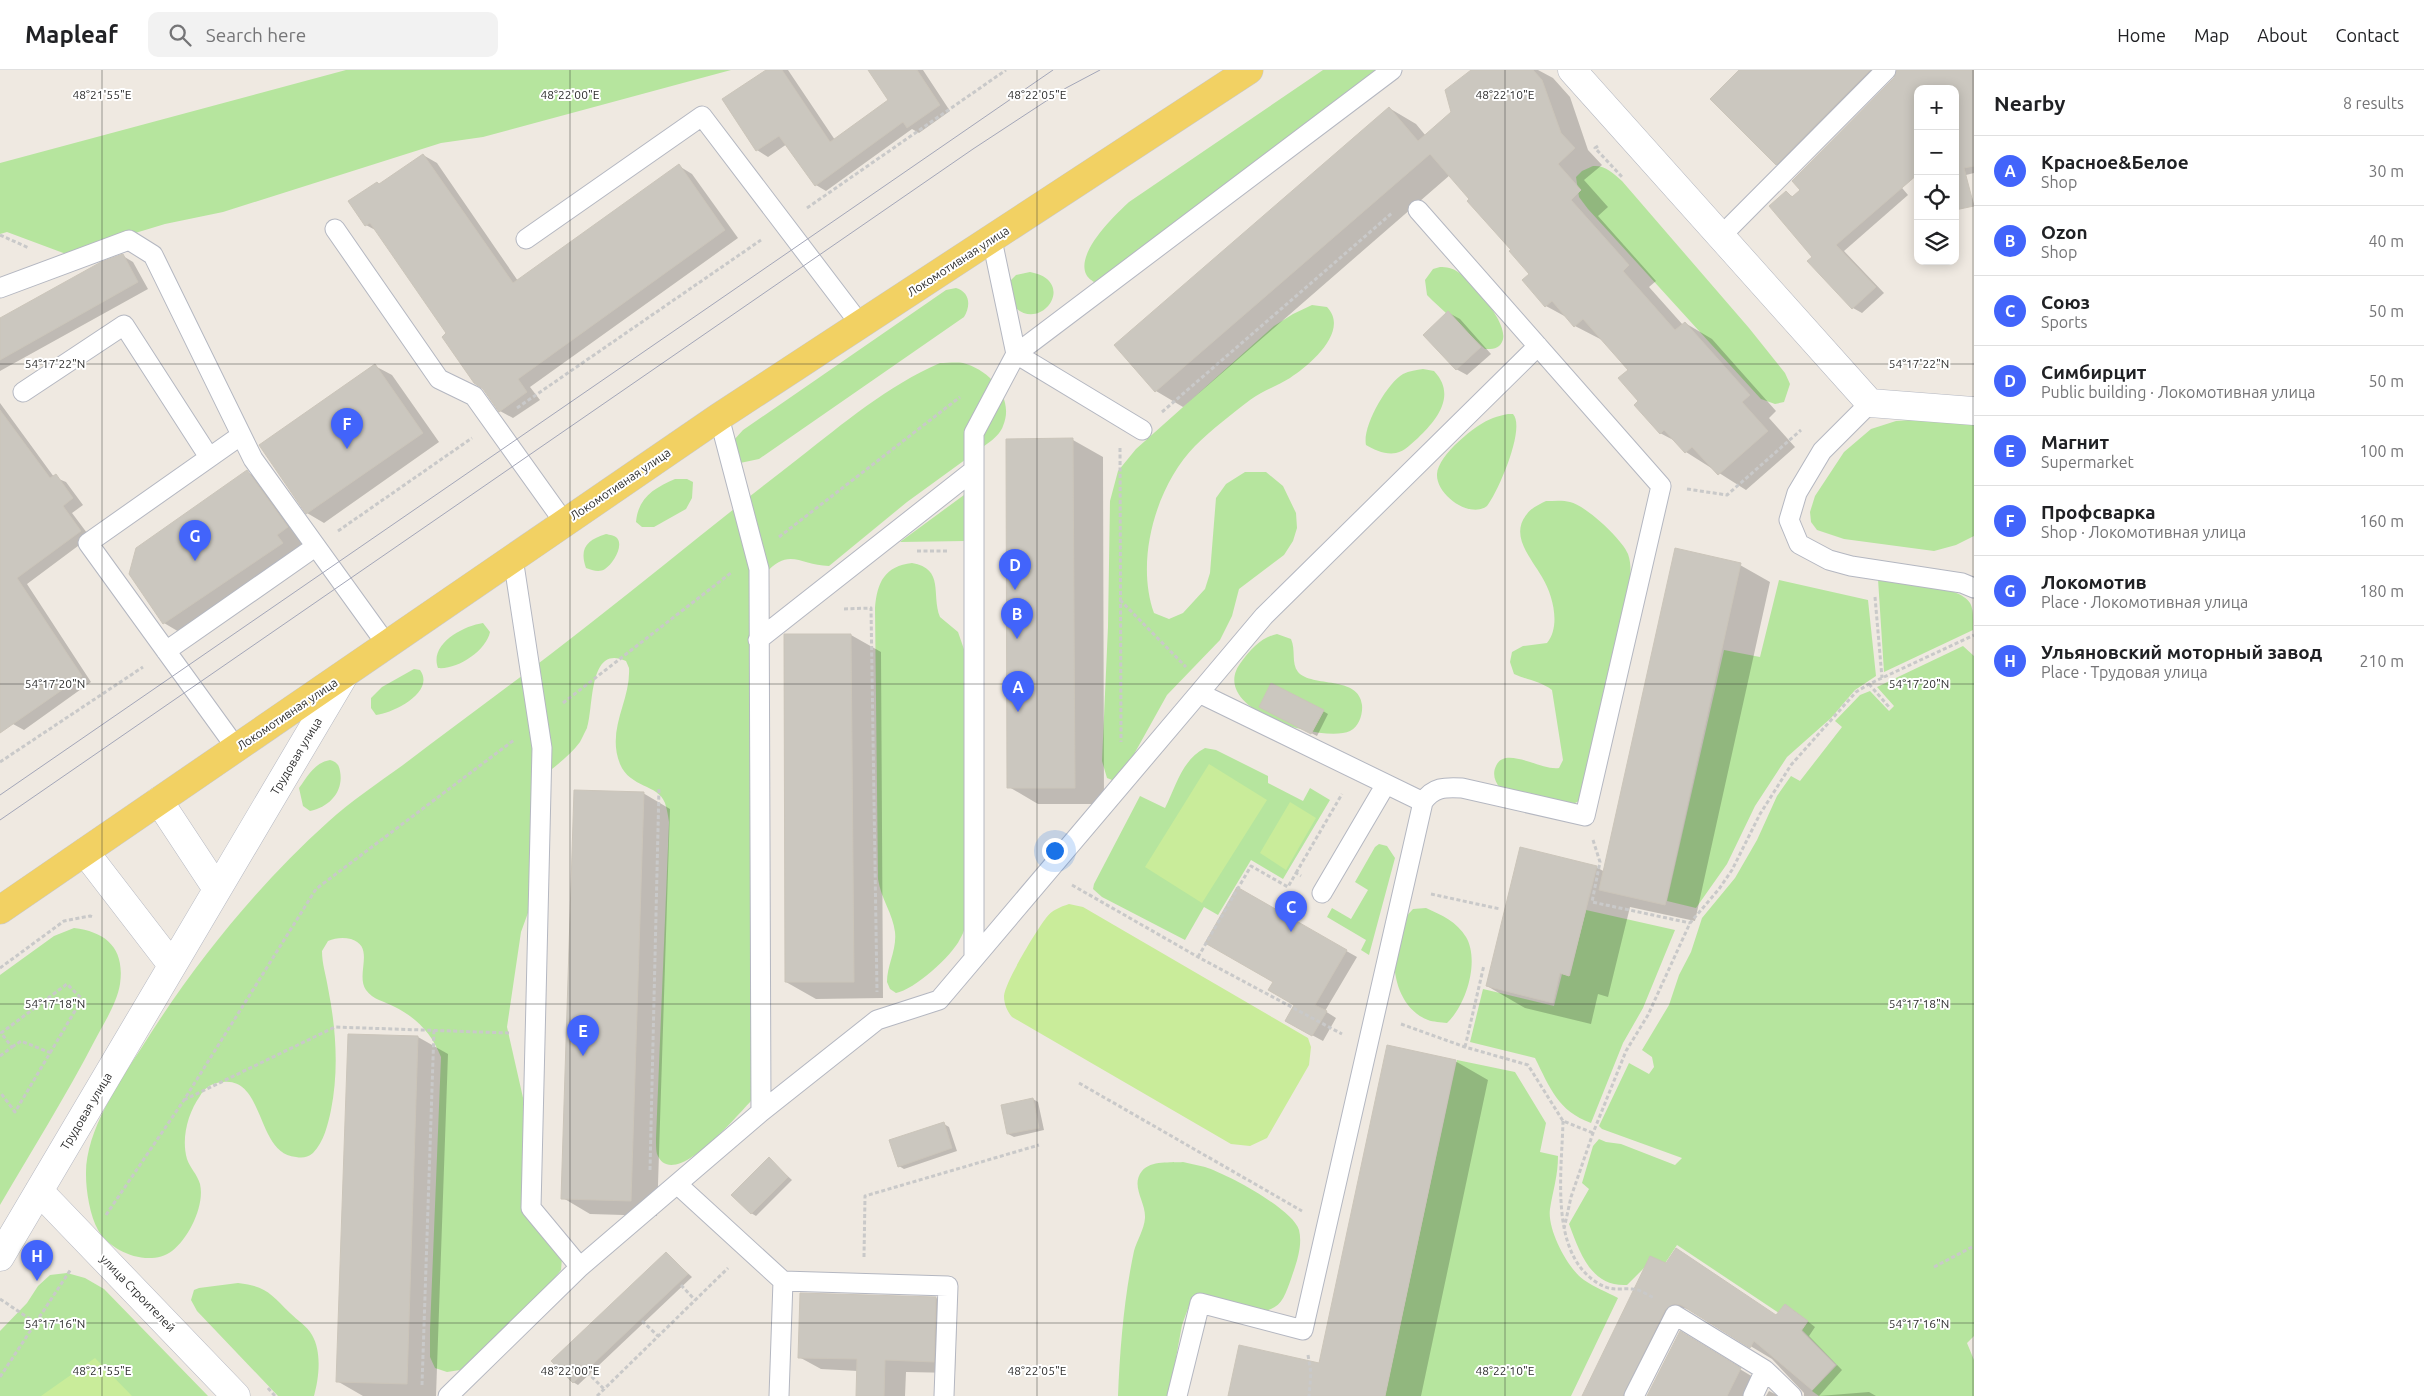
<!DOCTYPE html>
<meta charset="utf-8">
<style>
body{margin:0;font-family:Ubuntu,sans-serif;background:#f2f2f2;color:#202124}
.controls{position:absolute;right:15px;top:15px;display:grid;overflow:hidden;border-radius:10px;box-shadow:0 2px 12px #0003}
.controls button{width:45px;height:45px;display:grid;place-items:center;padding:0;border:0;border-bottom:1px solid #e0e0e0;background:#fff;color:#202124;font:25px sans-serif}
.you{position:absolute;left:1054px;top:780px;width:18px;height:18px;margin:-12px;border:4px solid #fff;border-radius:50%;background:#1a73e8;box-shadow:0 0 0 8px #1a73e833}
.badge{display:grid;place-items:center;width:32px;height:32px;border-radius:50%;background:#4264fb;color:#fff;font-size:16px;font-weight:700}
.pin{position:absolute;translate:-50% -41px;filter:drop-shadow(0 1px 2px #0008)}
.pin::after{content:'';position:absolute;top:26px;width:18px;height:15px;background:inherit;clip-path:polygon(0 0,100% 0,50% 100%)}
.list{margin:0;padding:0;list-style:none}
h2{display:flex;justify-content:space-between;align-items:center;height:65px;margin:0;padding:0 20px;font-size:21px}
h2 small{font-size:16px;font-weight:400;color:#757577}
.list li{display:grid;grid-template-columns:32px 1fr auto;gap:15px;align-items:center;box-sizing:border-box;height:70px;padding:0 20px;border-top:1px solid #e0e0e0}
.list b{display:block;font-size:19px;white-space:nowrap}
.list p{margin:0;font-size:16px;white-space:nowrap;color:#757577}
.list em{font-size:16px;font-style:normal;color:#757577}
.icon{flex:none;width:28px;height:28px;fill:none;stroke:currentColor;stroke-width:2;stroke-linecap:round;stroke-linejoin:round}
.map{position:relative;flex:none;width:1974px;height:1326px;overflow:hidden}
header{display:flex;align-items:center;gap:30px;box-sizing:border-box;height:70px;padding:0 25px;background:#fff;border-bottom:1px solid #e0e0e0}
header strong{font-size:24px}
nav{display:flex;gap:28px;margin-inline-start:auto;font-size:18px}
.search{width:350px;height:45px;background:#f2f2f2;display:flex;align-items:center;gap:12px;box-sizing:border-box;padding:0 18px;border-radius:10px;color:#757577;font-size:19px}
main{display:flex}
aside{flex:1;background:#fff}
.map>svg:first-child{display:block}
.green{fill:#b6e59e}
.pitch{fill:#c9ec9a}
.shadow{fill:#0003}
.building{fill:#cbc7bf;stroke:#cbc5ba}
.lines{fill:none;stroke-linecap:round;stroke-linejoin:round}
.service-casing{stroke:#b4b7c1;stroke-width:21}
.minor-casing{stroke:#b4b7c1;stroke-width:29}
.primary-casing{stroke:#c9c9c9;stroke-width:29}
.path{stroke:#c9c9c9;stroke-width:3;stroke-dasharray:4 2.5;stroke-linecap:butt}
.service{stroke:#fff;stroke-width:19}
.minor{stroke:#fff;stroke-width:28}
.primary{stroke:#f2d163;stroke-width:28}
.tram{stroke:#a3a6b8;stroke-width:1}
.ticks{fill:none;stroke:#2e2e2e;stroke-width:1;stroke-opacity:0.45}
.labels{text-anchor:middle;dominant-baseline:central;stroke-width:4;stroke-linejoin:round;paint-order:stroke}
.street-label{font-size:12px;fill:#2e2e2e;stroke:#fff}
.ticks-label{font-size:12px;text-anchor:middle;fill:#2e2e2e;stroke:#fff;stroke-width:4;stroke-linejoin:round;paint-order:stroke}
</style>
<header>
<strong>Mapleaf</strong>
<div class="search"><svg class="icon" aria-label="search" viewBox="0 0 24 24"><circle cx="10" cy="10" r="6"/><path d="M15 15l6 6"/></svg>Search here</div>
<nav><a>Home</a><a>Map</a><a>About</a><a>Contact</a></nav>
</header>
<main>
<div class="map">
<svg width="1974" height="1326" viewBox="0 0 1974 1326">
<rect width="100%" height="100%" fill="#efe9e1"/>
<path class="green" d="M346 0H731L483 67 441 73 223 142 165 154 66 184 7 162 0 164V93Z
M1323 0H1381L1104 211 1094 212C1091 210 1087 207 1086 204 1076 182 1115 145 1129 132Z
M1593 96C1605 95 1613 103 1622 111L1749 258 1785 303 1790 314 1784 332 1775 334 1761 329 1588 139 1579 127 1576 107 1582 101Z
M1440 197C1446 197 1453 198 1458 202 1472 212 1511 255 1502 272 1499 279 1492 279 1485 279L1433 231 1427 225 1425 210 1433 199Z
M1030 202C1080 211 1039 267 1012 234L1009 212 1016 205Z
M956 218C970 222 971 236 964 247L759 389 740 393 733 371 743 360 946 220Z
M1312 235 1327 237C1350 261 1310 295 1290 308 1277 316 1262 321 1250 330 1232 344 1211 360 1195 376 1156 416 1135 490 1154 543L1169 549 1183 543 1205 519 1210 503 1216 428 1226 414 1245 402H1266L1283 416 1296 443 1297 458 1293 471 1284 485 1239 519 1232 546 1220 570 1167 625 1128 695 1118 709 1112 710 1107 708 1102 691 1108 557 1110 431 1118 401 1136 379 1274 256 1293 244Z
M940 293C947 293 956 292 963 293 990 300 1015 328 1003 356 1001 362 996 367 991 371L907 432 829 496C801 496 789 476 765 504L752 1030C739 1043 673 1124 657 1084 656 1080 656 1073 656 1068L669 752C668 746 667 739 665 733 658 714 630 718 620 694 606 659 631 631 629 598L626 591C588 573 594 638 587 658 585 662 582 668 580 672 568 688 552 698 538 711L529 840 521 862 507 957 526 1041 524 1119 562 1188 561 1200 541 1225 476 1288 460 1300 447 1302 435 1298 430 1287V1260L441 987C432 964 417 948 395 937 384 931 373 930 366 920 355 904 376 877 351 869 343 867 335 868 328 871L322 881C322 894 326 905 328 918 336 958 339 1000 331 1040 328 1054 324 1072 313 1083 307 1088 302 1088 296 1087 256 1084 265 1007 223 1012 212 1013 205 1017 200 1026 188 1043 181 1068 187 1089 190 1098 197 1104 200 1114 205 1135 189 1168 172 1181 149 1198 111 1182 98 1160 90 1146 86 1121 86 1105 85 1062 119 1012 142 977 194 894 256 817 328 752 351 731 378 713 403 695 466 647 530 601 592 552 661 498 729 442 799 388 844 353 887 316 940 293Z
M1423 299 1434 301C1457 325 1437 350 1418 368 1411 374 1405 381 1396 383 1386 385 1374 380 1366 375 1362 357 1387 313 1403 304 1409 301 1417 300 1423 299Z
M1508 344H1513C1526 358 1498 422 1487 436 1470 449 1436 425 1437 404 1438 385 1476 354 1493 348 1498 346 1503 345 1508 344Z
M1925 349 1974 353V466L1956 475 1934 481 1844 469 1817 460 1811 452 1810 442 1815 426 1844 382 1871 359 1896 351Z
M675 409H687L693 412 692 428 686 439 654 457H642L636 452C638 428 654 418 675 409Z
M964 425 965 471 900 472Z
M1546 431C1554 431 1563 430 1570 432 1585 435 1622 469 1628 484 1632 495 1630 508 1630 519L1579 731 1569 736 1500 718C1495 712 1492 704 1496 696 1505 675 1541 701 1559 698L1563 690 1552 620C1540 611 1527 610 1514 604L1510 592 1512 582 1523 576 1547 573C1561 556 1553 525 1542 507 1531 488 1509 465 1527 444 1531 438 1540 434 1546 431Z
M606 464C610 465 614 465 617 468 624 476 613 494 605 499 599 503 592 500 586 498 579 478 587 470 606 464Z
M912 493C945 499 931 524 940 547L958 562 967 588 968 847C966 854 964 863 960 869 952 886 914 920 896 923L890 919 887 912C887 895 897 880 895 862 893 844 881 829 878 809L875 538C877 512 885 496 912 493Z
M1878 509C1898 512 1960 515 1970 533 1974 540 1973 551 1973 560L1884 602Z
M1779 510 1868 530 1876 606 1855 620 1831 648 1787 687 1755 736 1727 794 1696 838 1667 831 1724 580 1760 587Z
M483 553 490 562C486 581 457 600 438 598 429 574 463 556 483 553Z
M1277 564 1291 569C1296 580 1291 593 1298 602 1312 618 1359 605 1362 635 1363 644 1359 657 1350 661 1323 674 1203 639 1242 591 1251 579 1262 567 1277 564Z
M1963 576 1974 586V1266L1967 1273 1974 1290V1326H1819L1812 1321 1837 1295 1797 1255 1677 1175 1658 1204 1645 1197 1627 1215C1591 1217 1580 1183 1569 1154L1589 1119 1582 1113 1593 1076 1599 1069 1606 1072 1621 1074 1675 1095 1682 1088 1602 1059 1599 1056 1629 993 1649 1004 1654 997 1652 987 1642 980 1669 935 1679 905 1691 882 1702 848 1735 808 1757 770 1777 726 1791 706 1800 711 1842 657 1835 651 1860 625 1870 621 1889 641 1894 636 1877 617Z
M414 599 420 600C436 622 393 643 376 645L371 638V628L382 617Z
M1205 678 1216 680 1268 706V713L1303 731 1310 718 1330 730 1283 809 1251 790 1218 845 1204 837 1185 870 1102 827 1093 819 1094 814 1140 726 1165 738C1176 716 1182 690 1205 678Z
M330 690C337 692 339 695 340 701 344 721 330 737 310 741L303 736 299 718C308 706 314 693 330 690Z
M1379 774 1387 776 1395 788 1369 885 1361 880 1366 870 1327 847 1332 838 1351 849 1368 820 1355 812 1375 777Z
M1426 838C1442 845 1457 852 1466 867 1480 891 1466 935 1447 953 1441 952 1433 952 1428 950 1387 934 1385 866 1413 839Z
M1586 840 1675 860 1643 938 1623 973 1591 1053C1558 1041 1550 1018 1535 988L1470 972 1483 919 1554 936 1562 904 1570 906Z
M74 858C107 862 125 879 120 914 117 933 104 953 95 970 66 1026 32 1080 0 1135V905L54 866Z
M1457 990 1515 1002 1546 1053 1540 1082 1558 1086C1558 1106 1553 1120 1550 1139 1547 1159 1567 1198 1584 1210 1594 1217 1607 1222 1618 1228L1571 1326H1385Z
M1183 1092C1190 1094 1198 1095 1205 1097 1227 1104 1293 1139 1299 1160 1303 1176 1296 1194 1291 1209 1285 1225 1282 1238 1264 1241L1190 1233 1182 1255 1169 1326H1118C1120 1278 1124 1228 1134 1181 1137 1170 1144 1160 1145 1148 1146 1132 1130 1116 1142 1101 1151 1090 1171 1093 1183 1092Z
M67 1203 85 1208 104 1219 208 1326H0V1261L27 1233 38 1216 50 1205Z
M238 1213C266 1216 271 1224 290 1243 297 1250 307 1256 312 1265 322 1282 319 1308 314 1326H278L197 1241 191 1230 194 1220 199 1218Z"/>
<path class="pitch" d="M1209 694 1267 730 1202 833 1145 797Z
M1290 732 1316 748 1286 800 1260 783Z
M1069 834 1083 837 1308 968 1311 977 1309 995 1267 1068 1250 1076 1231 1074 1012 947C1007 941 1004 934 1004 926 1005 912 1036 861 1046 848 1052 840 1060 837 1069 834Z
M95 1288 132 1326H41Z"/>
<path class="shadow" d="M768 0H788L835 70 890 30 869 0H923L950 41 919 63 912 59 826 121 816 115 787 74 768 87 757 80 723 30Z
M1477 0H1538L1553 8 1570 27 1588 80 1602 95 1584 110 1608 137 1598 146 1656 211 1649 217 1683 255 1685 253 1712 269 1776 341 1769 348 1795 377 1746 420 1686 382 1677 372 1660 363 1640 331 1629 300 1604 271 1575 256 1568 248 1546 236 1531 204 1450 105 1183 337 1156 321 1116 275 1389 38 1416 54 1426 66 1453 42Z
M1741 0H1876L1787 100 1776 94Z
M1897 0H1974V103L1958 107 1955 19H1918L1882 94 1908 125 1844 181 1884 223 1862 243 1853 238 1813 187 1786 123 1794 127 1802 120 1895 9Z
M423 85 437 93 518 211 679 96 692 104 738 168 530 317 540 330 513 348 500 341 377 161 366 155 380 115Z
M123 186 133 192 148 219 0 301V249Z
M1449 243 1460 249 1491 284 1467 305 1456 299Z
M375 296 392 305 439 372 324 453 307 443Z
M0 333 54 407 66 412 83 435 72 443 90 467 27 514 91 612 24 660 13 654 0 634Z
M1073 370 1103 387 1104 734H1038L1009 717Z
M247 402 269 414 309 469 298 477 304 486 186 566 164 553 130 504Z
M1740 495 1770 512 1695 851 1630 837 1608 927 1598 924 1591 954 1525 938 1487 916 1596 797 1605 802Z
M851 565 881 582 883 928 816 929 786 912 784 566Z
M1266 640 1323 641 1328 644 1317 666Z
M643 723 670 739 657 1146 590 1144 563 1128Z
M1237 819 1357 887 1325 941 1336 948 1323 971 1286 951 1295 935 1275 911Z
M418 967 448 984 436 1326H363L337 1311Z
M1455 991 1488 1010 1421 1326H1229L1320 1295Z
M1033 1029 1038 1032 1044 1060 1014 1067 1008 1064Z
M944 1054 949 1057 957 1081 904 1099 899 1096Z
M769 1089 792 1110 756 1146 751 1143Z
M666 1183 692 1207 578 1315 573 1312Z
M1650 1187 1777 1246 1793 1240 1815 1257 1809 1266 1842 1300 1819 1326H1804V1323L1772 1289 1689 1239 1683 1238 1677 1240 1632 1326H1584Z
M801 1224 936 1228 957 1241 955 1303 906 1302 905 1326H857L858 1301 821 1299 799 1287Z
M1680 1263 1758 1310 1752 1326H1648Z
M1769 1321 1777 1325 1778 1326H1766Z
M1869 1322 1876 1326H1819Z"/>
<path class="building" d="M766 0H782L830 72 888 30 868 0H917L940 35 907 58 903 52 815 116 779 66 756 81 722 29Z
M1471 0H1533L1542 10 1561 63 1575 78 1558 94 1581 120 1571 130 1629 195 1623 201 1675 260 1685 252 1750 325 1742 332 1768 361 1718 405 1692 377 1685 383 1664 360 1660 364 1634 335 1638 331 1618 308 1628 300 1583 249 1574 257 1552 231 1545 237 1522 210 1529 204 1509 181 1511 180 1467 131 1469 129 1430 84 1155 322 1114 275 1389 37 1418 71 1451 42 1445 20Z
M1739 0H1870L1776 95 1710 29Z
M1897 0H1974V96L1964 98 1974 136 1955 140V19H1918V104L1836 175 1876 217 1852 239 1807 191 1812 187 1769 136 1786 121 1792 127 1800 120 1792 111 1894 8Z
M423 84 513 213 679 94 725 160 518 309 527 322 499 342 483 319 474 313 442 267 446 263 370 153 365 156 348 131 377 112 379 114Z
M123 184 138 212 0 290V248L101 192Z
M1448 241 1481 277 1456 300 1423 265Z
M375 294 423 363 306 444 259 375Z
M0 340 50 408 56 404 73 428 63 436 81 461 17 508 82 606 0 663Z
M1073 368 1075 718H1007L1006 369Z
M247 400 288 457 277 465 283 473 163 554 129 504 136 478Z
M1675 478 1741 493 1665 835 1599 820Z
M784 564H851L854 912H785Z
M1271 613 1324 640 1311 664 1259 637Z
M574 720 644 722 631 1131 561 1129Z
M1520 777 1597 796 1569 906 1560 903 1553 933 1486 916Z
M1237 817 1347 880 1315 935 1327 941 1312 966 1285 951 1294 935 1268 920 1273 912 1205 873Z
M348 964 418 966 407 1314 336 1312Z
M1387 975 1456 990 1385 1326H1228L1239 1275 1319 1293Z
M1033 1028 1039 1058 1007 1064 1001 1035Z
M944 1052 952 1078 898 1097 889 1070Z
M769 1087 788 1107 751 1144 731 1125Z
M1676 1178 1776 1245 1785 1234 1808 1251 1801 1261 1835 1295 1812 1320 1754 1271 1750 1278 1681 1235 1674 1234 1665 1240 1623 1326H1582L1650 1186 1666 1193Z
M666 1182 688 1204 573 1313 551 1291Z
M800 1223 936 1227 934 1292 885 1290 884 1326H856L857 1289 798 1288Z
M1680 1261 1741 1298 1727 1326H1647Z"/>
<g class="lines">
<defs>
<path id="service" d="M1418 140 1661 416 1585 746 1462 718C1445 717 1433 717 1423 732
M335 159 439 309 474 326 564 452
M1721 166 1886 0
M526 169 702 46 860 254
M992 170 1016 284 1392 0
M0 218 129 170 153 185 253 389 387 575
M23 322 124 255 209 387
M1870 333 1822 381 1797 423 1789 450 1799 474 1829 490 1851 496 1962 513 1974 518
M719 347 759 499 761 1042
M513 488 542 678 531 1138 580 1197
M758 570 974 400
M166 581 315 477
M1199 623 1264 546 1538 276
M237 679 88 473 240 366
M1322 823 1386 714
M974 888V363L1016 284 1142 360
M677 1114 783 1211 779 1326
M783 1211 948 1216 944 1326
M1765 1300 1792 1326
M448 1326 580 1197 761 1042 877 950 939 930 1199 623 1423 732 1303 1260 1200 1233 1177 1326
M1634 1326 1675 1245 1765 1300 1753 1326"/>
<path id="minor" d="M1572 0 1870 333 1974 341
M159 731 217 819
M85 782 172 895
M39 1121 236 1326
M0 1187 343 607"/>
<path id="primary" d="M0 840 719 347 1249 0"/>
</defs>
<use href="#service" class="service-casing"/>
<use href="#minor" class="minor-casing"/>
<use href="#primary" class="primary-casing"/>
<path class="path" d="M1598 76 1595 78 1623 108
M807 138 1006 0
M0 165 29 178
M517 338 761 170
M1162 342 1392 143
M1120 378 1121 672
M1687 419 1727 425 1801 360
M338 461 472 368
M779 467 960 327
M917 481H948
M1875 527 1882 608
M1120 530 1186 597
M844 539 871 538 877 922
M1869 614 1889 637
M563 633 732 502
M0 692 143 597
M1593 770 1600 792 1592 832 1690 853
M1296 803 1342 724
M1072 815 1198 887 1342 964
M1431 824 1500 839
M1198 887 1251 796 1288 817 1296 803 1301 806
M0 898 64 851 90 846 93 847
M1401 954 1465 977 1528 995 1563 1051 1593 1063
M12 977 21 971 51 983
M1465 977 1484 895
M0 986 12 977 1 963 67 914 82 929 15 1042 0 1022
M1079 1013 1302 1141
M184 1030 335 957 509 963
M1563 1051C1562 1100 1549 1181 1596 1212 1611 1222 1617 1218 1633 1219 1639 1219 1648 1225 1654 1228
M650 1100 659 717
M106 1145 184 1030 316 819 514 670
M1564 1159 1571 1127 1593 1063 1626 981 1648 945 1690 853 1719 819 1732 800 1760 744 1791 695 1856 622 1869 614 1974 565
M864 1187 865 1126 1039 1075
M1934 1197 1974 1176
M681 1215 695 1230
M0 1229 36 1253
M642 1251 658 1266
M1308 1285 1311 1303 1309 1326
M587 1302 604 1319
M0 1307 71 1199
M422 1315 434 960
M268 1318 275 1326
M597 1326 728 1198"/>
<use href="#service" class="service"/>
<use href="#minor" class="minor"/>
<use href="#primary" class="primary"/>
<path class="tram" d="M0 725 1053 0
M0 750 973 79 1066 18 1100 0"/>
</g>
<path class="ticks" d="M102 0V1326M570 0V1326M1037 0V1326M1505 0V1326M1973 0V1326M0 294H1974M0 614H1974M0 934H1974M0 1253H1974"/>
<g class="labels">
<g class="street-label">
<text transform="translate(958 191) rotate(-33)">Локомотивная улица</text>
<text transform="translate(620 414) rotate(-34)">Локомотивная улица</text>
<text transform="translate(287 644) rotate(-34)">Локомотивная улица</text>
<text transform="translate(296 686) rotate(-59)">Трудовая улица</text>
<text transform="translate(86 1041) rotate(-59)">Трудовая улица</text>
<text transform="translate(138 1223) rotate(46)">улица Строителей</text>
</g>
</g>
<g class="ticks-label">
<text x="102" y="29">48°21'55"E</text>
<text x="570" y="29">48°22'00"E</text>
<text x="1037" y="29">48°22'05"E</text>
<text x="1505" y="29">48°22'10"E</text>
<text x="55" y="298">54°17'22"N</text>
<text x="1919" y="298">54°17'22"N</text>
<text x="55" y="618">54°17'20"N</text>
<text x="1919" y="618">54°17'20"N</text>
<text x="55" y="938">54°17'18"N</text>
<text x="1919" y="938">54°17'18"N</text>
<text x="55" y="1258">54°17'16"N</text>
<text x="1919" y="1258">54°17'16"N</text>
<text x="102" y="1305">48°21'55"E</text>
<text x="570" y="1305">48°22'00"E</text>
<text x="1037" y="1305">48°22'05"E</text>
<text x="1505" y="1305">48°22'10"E</text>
</g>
</svg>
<div class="controls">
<button>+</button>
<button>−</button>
<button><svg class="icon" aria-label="locate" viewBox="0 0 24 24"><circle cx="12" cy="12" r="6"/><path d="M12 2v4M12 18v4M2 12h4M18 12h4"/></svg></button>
<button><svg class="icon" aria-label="layers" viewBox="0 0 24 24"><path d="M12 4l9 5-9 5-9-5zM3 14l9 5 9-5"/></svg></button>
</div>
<div class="you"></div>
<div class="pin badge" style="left:1018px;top:642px">A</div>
<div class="pin badge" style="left:1017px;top:569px">B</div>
<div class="pin badge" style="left:1291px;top:862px">C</div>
<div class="pin badge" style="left:1015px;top:520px">D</div>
<div class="pin badge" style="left:583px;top:986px">E</div>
<div class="pin badge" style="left:347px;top:379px">F</div>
<div class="pin badge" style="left:195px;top:491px">G</div>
<div class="pin badge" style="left:37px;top:1211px">H</div>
</div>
<aside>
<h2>Nearby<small>8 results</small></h2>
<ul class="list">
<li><span class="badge">A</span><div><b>Красное&amp;Белое</b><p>Shop</p></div><em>30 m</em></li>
<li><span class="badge">B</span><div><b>Ozon</b><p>Shop</p></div><em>40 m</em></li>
<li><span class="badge">C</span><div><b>Союз</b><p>Sports</p></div><em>50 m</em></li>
<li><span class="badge">D</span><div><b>Симбирцит</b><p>Public building · Локомотивная улица</p></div><em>50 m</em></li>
<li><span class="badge">E</span><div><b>Магнит</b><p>Supermarket</p></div><em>100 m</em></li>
<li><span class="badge">F</span><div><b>Профсварка</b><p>Shop · Локомотивная улица</p></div><em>160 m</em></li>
<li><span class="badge">G</span><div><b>Локомотив</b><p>Place · Локомотивная улица</p></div><em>180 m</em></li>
<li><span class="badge">H</span><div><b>Ульяновский моторный завод</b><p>Place · Трудовая улица</p></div><em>210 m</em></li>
</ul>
</aside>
</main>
